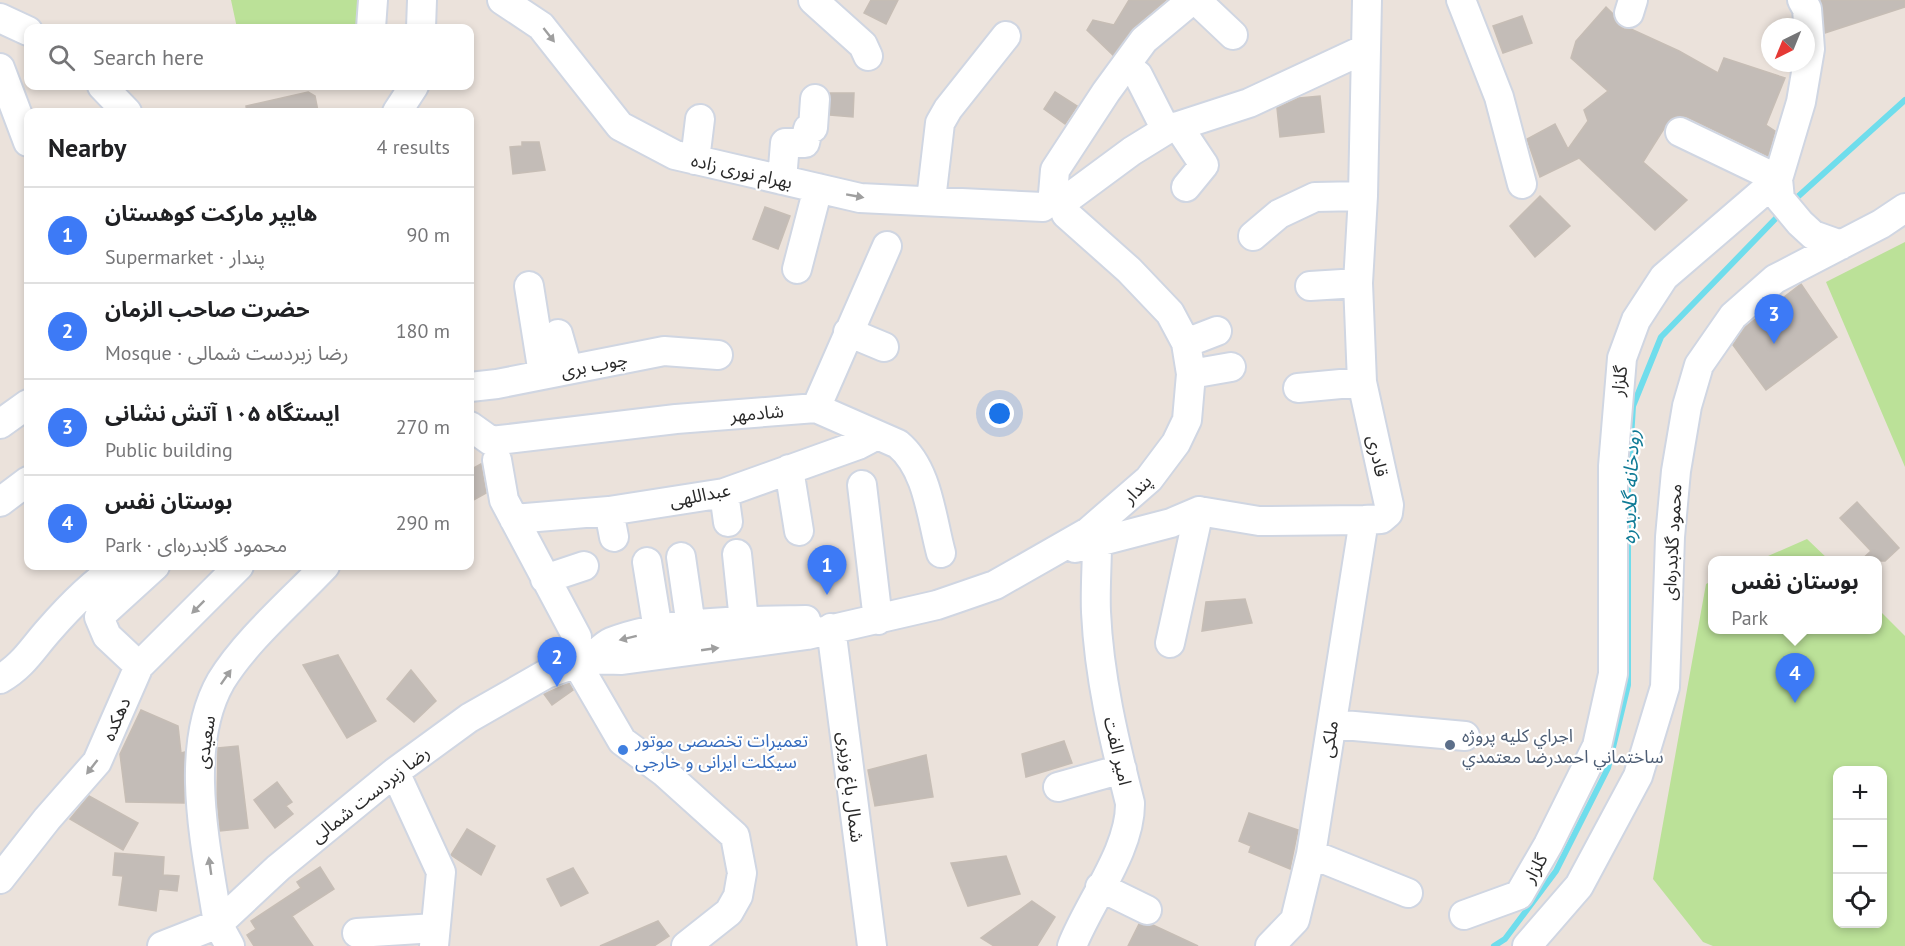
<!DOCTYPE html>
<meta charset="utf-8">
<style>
body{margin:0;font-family:"PT Sans","Noto Sans Arabic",sans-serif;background:#f2f2f2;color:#202124}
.controls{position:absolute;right:18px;bottom:18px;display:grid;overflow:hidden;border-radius:12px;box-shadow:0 3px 9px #0003}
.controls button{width:54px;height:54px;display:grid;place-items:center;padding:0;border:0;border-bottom:2px solid #e0e0e0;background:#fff;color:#202124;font:30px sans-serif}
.compass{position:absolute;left:1761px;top:18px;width:54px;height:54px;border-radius:50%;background:#fff;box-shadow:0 3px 9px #0003;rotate:223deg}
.you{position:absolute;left:1000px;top:414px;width:21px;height:21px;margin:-15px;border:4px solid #fff;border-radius:50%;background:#1a73e8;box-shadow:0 0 0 9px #1a73e833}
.badge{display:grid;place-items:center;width:39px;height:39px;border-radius:50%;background:#3d7af6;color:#fff;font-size:20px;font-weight:700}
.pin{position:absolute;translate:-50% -50px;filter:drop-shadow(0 2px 3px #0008)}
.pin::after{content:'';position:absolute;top:32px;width:21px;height:18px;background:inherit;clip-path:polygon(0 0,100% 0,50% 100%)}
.popup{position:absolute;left:1708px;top:556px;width:174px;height:78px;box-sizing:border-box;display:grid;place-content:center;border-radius:12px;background:#fff;filter:drop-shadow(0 2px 4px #0005);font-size:20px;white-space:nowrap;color:#757577}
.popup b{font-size:22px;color:#202124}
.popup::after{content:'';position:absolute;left:50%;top:100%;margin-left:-12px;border:12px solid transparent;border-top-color:#fff}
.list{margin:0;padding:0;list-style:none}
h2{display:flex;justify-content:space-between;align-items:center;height:78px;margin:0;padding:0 24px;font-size:26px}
h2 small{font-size:20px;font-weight:400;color:#757577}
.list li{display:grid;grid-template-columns:39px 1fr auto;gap:18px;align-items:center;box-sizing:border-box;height:96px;padding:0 24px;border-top:2px solid #e0e0e0}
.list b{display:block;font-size:22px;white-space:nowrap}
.list p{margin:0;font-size:20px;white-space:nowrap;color:#757577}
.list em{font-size:20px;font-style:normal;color:#757577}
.icon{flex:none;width:33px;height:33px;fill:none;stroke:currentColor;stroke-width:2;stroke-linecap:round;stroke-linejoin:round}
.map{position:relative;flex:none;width:1905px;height:946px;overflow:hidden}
.search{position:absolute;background:#fff;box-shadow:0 3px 9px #0003;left:24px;top:24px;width:450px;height:66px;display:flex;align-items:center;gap:15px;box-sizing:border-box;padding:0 21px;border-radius:12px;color:#757577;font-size:22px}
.panel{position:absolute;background:#fff;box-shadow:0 3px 9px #0003;left:24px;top:108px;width:450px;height:462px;border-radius:12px}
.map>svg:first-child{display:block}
.green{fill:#bbe198;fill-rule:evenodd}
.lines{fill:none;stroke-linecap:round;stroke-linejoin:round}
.stream{stroke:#6fddec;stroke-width:6}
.building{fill:#c3bcb7;stroke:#c6bdb5;stroke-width:1.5}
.minor-casing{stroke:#d0d6e2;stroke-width:32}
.minor{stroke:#fff;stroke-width:28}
.oneway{fill:#9f9f9f}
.service-dot{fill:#5c6f8a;stroke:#fff;stroke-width:2}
.shop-dot{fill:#3f7fe0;stroke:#fff;stroke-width:2}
.labels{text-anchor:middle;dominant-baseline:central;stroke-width:4.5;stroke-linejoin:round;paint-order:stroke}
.street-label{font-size:18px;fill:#292929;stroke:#fff}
.service-label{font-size:18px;fill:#4e5e75;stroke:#fff;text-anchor:start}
.shop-label{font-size:18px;fill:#366cbe;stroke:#fff;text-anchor:start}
.water-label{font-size:20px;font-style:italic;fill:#107b96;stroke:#fff}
</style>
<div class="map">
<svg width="1905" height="946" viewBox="0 0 1905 946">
<rect width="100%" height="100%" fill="#ebe2db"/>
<path class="green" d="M231 0H358L356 28H237Z
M1905 242V467L1826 282Z
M1807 539 1829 560H1759Z
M1712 581V630H1878V609L1905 636V946H1713L1703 942 1653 879 1706 584ZM1838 770H1882V924H1838Z"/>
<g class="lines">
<path class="stream" d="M1792 202 1905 100
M1494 946 1505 939 1556 871 1608 768 1628 685V487L1633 406 1661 337 1781 213"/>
</g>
<path class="building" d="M871 0H898L886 24 864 13Z
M1129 0H1166L1133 28 1113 55 1087 30 1093 20 1114 25Z
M1821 0H1905V7L1825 33Z
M1606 7 1613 14 1617 24 1624 29H1631L1679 51 1718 73 1724 58 1785 78 1766 125 1775 131 1768 156 1687 117 1678 116 1670 119 1643 162 1687 200 1655 230 1579 158 1540 177 1527 139 1555 124 1568 149 1588 121 1584 110 1608 91 1571 58 1576 41Z
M1522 16 1532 43 1503 53 1493 26Z
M308 92 315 96 318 111 247 112 246 106Z
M1055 92 1077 106 1065 124 1044 109Z
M830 93H854L853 117 830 115Z
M1320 96 1324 132 1280 137 1277 108 1299 98Z
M522 142H539L545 170 513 174 510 147 522 146Z
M1540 196 1570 226 1535 257 1510 226Z
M765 207 790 216 778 249 753 239Z
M1801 284 1837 337 1766 390 1733 345 1745 327Z
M481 464 486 493 470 502V470Z
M1857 502 1899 548 1885 561H1860L1871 551 1840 518Z
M1245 599 1252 623 1202 631 1206 602Z
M338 655 376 721 347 738 303 665Z
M411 670 436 701 414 722 387 699Z
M569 683 573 690 552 705 544 694Z
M141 710 178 726 181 753 185 752 184 803 126 802 120 754Z
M1064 741 1072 763 1026 777 1022 754Z
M238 746 248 828 220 831 217 799 218 748Z
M926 755 933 797 875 806 868 770Z
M277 782 292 802 286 806 293 814 275 828 254 800Z
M89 796 138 823 123 850 70 819Z
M1249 813 1298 830 1290 869 1249 852 1251 846 1239 841Z
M467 829 495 846 481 875 451 855Z
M115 853 164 857 163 875 179 876 177 891 159 889 156 911 119 905 123 876 113 875Z
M1006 856 1020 894 968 906 951 863Z
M320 867 334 889 292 916 313 946H254L247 935 256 929 251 921 301 888 297 882Z
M573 868 588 893 561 906 547 879Z
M1032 901 1055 917 1037 946H994L981 938Z
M658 921 669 936 654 946H600Z
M1139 924 1153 925 1198 946H1128Z"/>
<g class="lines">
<defs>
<path id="minor" d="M502 0 541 26 620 126 675 155 860 198 1043 207
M813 0 863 45 868 56
M1196 0 1233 35
M1461 0 1499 97 1522 184
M1629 13 1633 0
M0 18 28 31
M371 28 373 0
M421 28 422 0
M0 68 28 142
M1138 75 1166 130
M102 86 127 112
M397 112 414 86
M1178 126 1204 165 1186 187
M1680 132 1778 179
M695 160 700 119
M1778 179 1780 199 1800 223 1813 235 1841 245
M782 180 785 143H805L808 129 813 128 815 99
M1053 194 1055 170 1106 92 1144 40 1192 0
M1067 199 1132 151 1166 130 1249 103 1365 49
M931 200 940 123 948 109 1006 36
M1253 236 1279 214 1315 197 1363 196
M797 269 818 188
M529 286 543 374
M1310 286 1358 283
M848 332 884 347
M558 334 568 369
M1186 343 1217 331
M1191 374 1231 367
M470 387 497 384 664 351 718 355
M1298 388 1362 382
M816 408 887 246
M0 424 28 404
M470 426 491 441 676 419 816 408 898 444C928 469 931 516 941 553
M497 460 504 500 577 637
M789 469 799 531
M862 485 878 620
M724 493 728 522
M0 502 28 481
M609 511 614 537
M514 519 609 511 724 493 858 445 877 435
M1075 548 1171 523 1199 511 1259 521 1364 520 1381 519 1388 513 1389 505 1362 382 1358 283 1363 196 1367 0
M737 554 744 621
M681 557 691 626
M647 562 658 630
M545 579 584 566
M831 628 872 946
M1170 643 1199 511
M589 659C596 654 604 645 611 642 668 620 745 621 806 620
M576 662 622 741 665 773 735 836 742 873 738 896 729 912 686 946
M139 666 107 636 99 617 155 566
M0 679C23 666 32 649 49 630 69 607 93 583 118 566
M1332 724 1465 736
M395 772 441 872 434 946
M1058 787 1122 769
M1311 854 1408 893
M0 879 47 819 97 762 139 666 239 566
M1100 887 1147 910
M1464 915 1519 895 1548 845 1597 746 1613 674V466L1622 358 1636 320 1664 277 1778 179 1801 102 1810 49 1807 9 1802 0
M357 933 435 928
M162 946 218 924 278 868 395 772 469 718 546 674 589 659 622 660 807 635 937 605 995 585 1088 532 1149 479 1176 443 1187 420 1191 374 1186 343 1170 313 1129 270 1066 214
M230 946 218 924C207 850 182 749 221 681 246 640 292 601 325 566
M1072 946C1089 902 1131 850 1130 803 1114 740 1099 677 1096 612 1095 589 1097 565 1097 543
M1270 946 1295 920 1311 854 1364 520
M1527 946 1579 886 1638 776 1665 687 1670 537 1676 471 1687 406 1699 365 1733 316 1775 279 1881 224 1905 208"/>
</defs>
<use href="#minor" class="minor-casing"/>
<use href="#minor" class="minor"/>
</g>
<defs><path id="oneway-solid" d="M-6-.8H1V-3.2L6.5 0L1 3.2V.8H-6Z" transform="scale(1.5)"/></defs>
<g class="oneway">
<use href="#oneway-solid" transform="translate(549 35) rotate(52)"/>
<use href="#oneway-solid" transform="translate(855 196) rotate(10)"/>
<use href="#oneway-solid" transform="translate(198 607) rotate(135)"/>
<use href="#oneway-solid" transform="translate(628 638) rotate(166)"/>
<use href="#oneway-solid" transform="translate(710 649) rotate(-8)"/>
<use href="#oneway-solid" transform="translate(226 677) rotate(-55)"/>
<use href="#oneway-solid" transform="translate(92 767) rotate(128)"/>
<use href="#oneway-solid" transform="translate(210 866) rotate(-98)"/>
</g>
<circle class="service-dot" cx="1450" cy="745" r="6"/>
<circle class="shop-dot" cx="623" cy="750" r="6"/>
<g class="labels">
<g class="street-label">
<text transform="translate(742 171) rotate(13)">بهرام نوری زاده</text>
<text transform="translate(594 365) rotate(-11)">چوب بری</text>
<text transform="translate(1619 381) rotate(-83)">گلزار</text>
<text transform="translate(757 413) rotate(-5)">شادمهر</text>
<text transform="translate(1378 456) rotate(78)">قادری</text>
<text transform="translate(1137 489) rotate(-45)">پندار</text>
<text transform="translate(700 495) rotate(-11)">عبداللهی</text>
<text transform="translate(1672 542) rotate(-87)">محمود گلابدره‌ای</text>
<text transform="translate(116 719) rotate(-67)">دهکده</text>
<text transform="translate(1329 739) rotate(-81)">ملکی</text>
<text transform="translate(205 742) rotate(-82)">سعیدی</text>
<text transform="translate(1118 751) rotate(77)">امیر الفت</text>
<text transform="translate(851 787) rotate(83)">شمال باغ وزیری</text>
<text transform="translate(370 794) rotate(-38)">رضا زبردست شمالی</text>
<text transform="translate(1535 868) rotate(-60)">گلزار</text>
</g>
<g class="service-label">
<text x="1462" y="735">اجراي كليه پروژه<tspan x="1462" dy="21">ساختماني احمدرضا معتمدي</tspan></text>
</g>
<g class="shop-label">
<text x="635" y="740">تعمیرات تخصصی موتور<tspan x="635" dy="21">سیکلت ایرانی و خارجی</tspan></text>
</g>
<g class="water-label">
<text transform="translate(1630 487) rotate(-88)">رودخانه گلابدره</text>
</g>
</g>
</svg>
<div class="controls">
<button>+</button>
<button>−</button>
<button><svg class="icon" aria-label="locate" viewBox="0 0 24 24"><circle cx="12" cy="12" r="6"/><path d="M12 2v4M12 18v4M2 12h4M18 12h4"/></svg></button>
</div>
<svg class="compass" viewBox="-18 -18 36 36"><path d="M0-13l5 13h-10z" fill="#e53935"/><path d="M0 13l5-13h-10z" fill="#757577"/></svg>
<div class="you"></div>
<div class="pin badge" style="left:827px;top:595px">1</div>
<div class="pin badge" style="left:557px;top:687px">2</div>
<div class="pin badge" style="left:1774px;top:344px">3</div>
<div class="pin badge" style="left:1795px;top:703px">4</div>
<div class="popup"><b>بوستان نفس</b>Park</div>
<div class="search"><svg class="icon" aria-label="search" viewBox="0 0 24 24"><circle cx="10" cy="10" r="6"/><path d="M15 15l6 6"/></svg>Search here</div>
<section class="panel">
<h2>Nearby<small>4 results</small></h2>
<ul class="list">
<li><span class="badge">1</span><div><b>هایپر مارکت کوهستان</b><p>Supermarket · پندار</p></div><em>90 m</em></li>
<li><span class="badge">2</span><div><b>حضرت صاحب الزمان</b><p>Mosque · رضا زبردست شمالی</p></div><em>180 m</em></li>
<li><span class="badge">3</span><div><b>ایستگاه ۱۰۵ آتش نشانی</b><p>Public building</p></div><em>270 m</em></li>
<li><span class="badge">4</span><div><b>بوستان نفس</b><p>Park · محمود گلابدره‌ای</p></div><em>290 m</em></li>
</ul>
</section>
</div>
